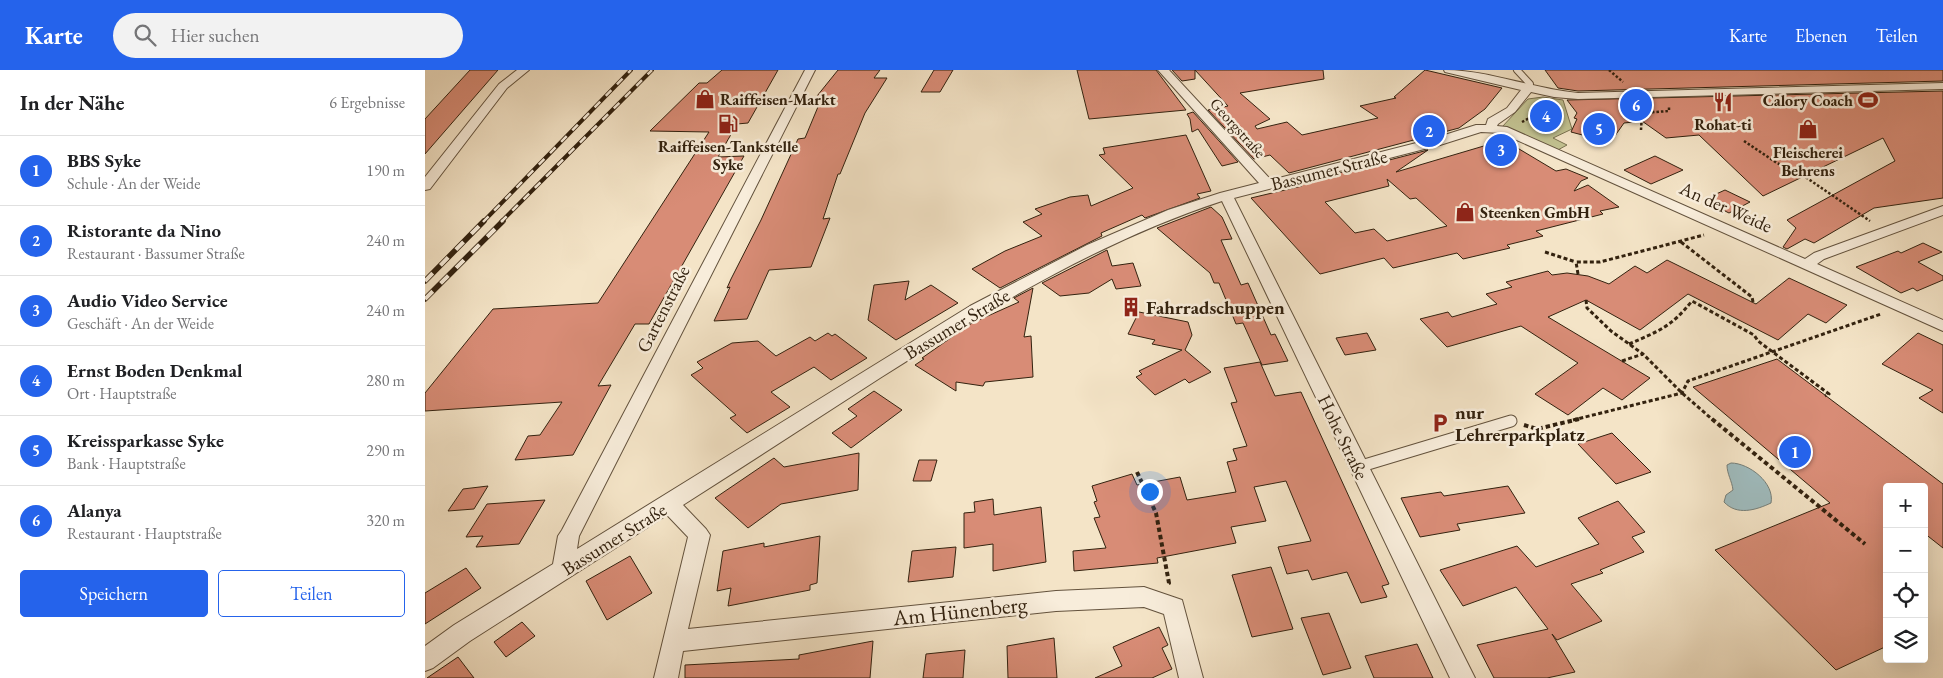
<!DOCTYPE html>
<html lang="de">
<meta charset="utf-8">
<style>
body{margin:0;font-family:"EB Garamond",serif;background:#f2f2f2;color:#202124}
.controls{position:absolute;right:15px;bottom:15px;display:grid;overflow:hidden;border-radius:5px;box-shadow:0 5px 20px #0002}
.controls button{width:45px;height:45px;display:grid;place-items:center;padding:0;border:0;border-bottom:1px solid #e0e0e0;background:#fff;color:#202124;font:25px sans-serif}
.you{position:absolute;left:724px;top:421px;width:18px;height:18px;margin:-12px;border:4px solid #fff;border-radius:50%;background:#1a73e8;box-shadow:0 0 0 8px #1a73e833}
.badge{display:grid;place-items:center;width:32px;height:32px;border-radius:50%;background:#2563eb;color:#fff;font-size:16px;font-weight:700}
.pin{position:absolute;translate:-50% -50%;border:2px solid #fff;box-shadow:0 1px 5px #0006}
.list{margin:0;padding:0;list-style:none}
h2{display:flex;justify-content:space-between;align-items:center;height:65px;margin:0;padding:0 20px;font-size:21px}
h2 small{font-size:16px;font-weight:400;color:#757577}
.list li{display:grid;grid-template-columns:32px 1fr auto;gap:15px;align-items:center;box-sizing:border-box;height:70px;padding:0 20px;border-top:1px solid #e0e0e0}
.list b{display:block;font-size:19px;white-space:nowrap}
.list p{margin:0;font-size:16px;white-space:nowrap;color:#757577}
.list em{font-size:16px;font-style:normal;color:#757577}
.actions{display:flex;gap:10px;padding:15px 20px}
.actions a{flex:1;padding:11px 0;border:1px solid #2563eb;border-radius:5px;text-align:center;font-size:18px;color:#2563eb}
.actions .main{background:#2563eb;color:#fff}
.icon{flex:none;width:28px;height:28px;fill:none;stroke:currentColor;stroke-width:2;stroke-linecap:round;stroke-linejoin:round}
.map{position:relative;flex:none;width:1518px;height:608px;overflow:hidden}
header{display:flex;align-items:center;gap:30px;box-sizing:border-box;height:70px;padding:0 25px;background:#2563eb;color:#fff}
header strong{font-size:24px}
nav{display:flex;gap:28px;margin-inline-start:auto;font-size:18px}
.search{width:350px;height:45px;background:#f2f2f2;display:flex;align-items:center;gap:12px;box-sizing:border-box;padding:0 18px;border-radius:28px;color:#757577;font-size:19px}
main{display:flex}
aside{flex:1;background:#fff}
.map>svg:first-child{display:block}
.green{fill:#c2c291;stroke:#7a7250}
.water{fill:#9fbcbf;stroke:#747e79}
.building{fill:#d88c76;stroke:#33220f;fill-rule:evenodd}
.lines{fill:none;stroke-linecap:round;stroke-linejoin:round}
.service-far1-casing{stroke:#63523d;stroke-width:8}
.service-casing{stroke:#63523d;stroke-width:13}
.minor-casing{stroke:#63523d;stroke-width:2}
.path-far2{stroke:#33220f;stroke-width:2.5;stroke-dasharray:2.5 2;stroke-linecap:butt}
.path-far1{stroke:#33220f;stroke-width:3;stroke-dasharray:4 2.5;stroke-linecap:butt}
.path{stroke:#33220f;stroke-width:4;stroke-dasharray:4.5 3;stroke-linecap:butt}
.service-far1{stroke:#f8eddb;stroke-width:6}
.service{stroke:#f8eddb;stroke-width:11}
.minor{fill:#f8eddb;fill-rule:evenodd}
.rail-far1-casing{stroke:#33220f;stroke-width:4}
.rail-casing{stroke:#33220f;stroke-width:5.5}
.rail-far1{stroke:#f8eddb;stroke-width:2.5;stroke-dasharray:8;stroke-linecap:butt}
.rail{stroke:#f8eddb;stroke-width:4;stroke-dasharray:11;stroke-linecap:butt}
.labels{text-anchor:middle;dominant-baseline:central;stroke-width:5;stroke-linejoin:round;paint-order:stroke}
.far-poi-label{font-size:16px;font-weight:bold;fill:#33220f;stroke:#f8eddb}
.far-street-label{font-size:16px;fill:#33220f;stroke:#f8eddb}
.street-label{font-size:19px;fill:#33220f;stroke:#f8eddb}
.poi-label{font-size:19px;font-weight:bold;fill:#33220f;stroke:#f8eddb;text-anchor:start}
.near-street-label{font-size:22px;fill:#33220f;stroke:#f8eddb}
</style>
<header>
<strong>Karte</strong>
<div class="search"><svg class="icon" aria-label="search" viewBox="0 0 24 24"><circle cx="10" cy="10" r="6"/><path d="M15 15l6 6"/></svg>Hier suchen</div>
<nav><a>Karte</a><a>Ebenen</a><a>Teilen</a></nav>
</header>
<main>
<aside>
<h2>In der Nähe<small>6 Ergebnisse</small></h2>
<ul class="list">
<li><span class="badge">1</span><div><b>BBS Syke</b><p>Schule · An der Weide</p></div><em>190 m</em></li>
<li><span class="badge">2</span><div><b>Ristorante da Nino</b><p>Restaurant · Bassumer Straße</p></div><em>240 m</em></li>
<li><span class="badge">3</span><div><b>Audio Video Service</b><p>Geschäft · An der Weide</p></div><em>240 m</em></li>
<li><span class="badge">4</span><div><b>Ernst Boden Denkmal</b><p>Ort · Hauptstraße</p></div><em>280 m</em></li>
<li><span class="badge">5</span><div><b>Kreissparkasse Syke</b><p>Bank · Hauptstraße</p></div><em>290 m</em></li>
<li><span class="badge">6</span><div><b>Alanya</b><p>Restaurant · Hauptstraße</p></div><em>320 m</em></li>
</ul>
<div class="actions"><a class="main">Speichern</a><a>Teilen</a></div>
</aside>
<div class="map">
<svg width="1518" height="608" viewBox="0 0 1518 608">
<rect width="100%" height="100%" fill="#f4e4c7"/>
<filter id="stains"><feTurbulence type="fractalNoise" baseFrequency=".004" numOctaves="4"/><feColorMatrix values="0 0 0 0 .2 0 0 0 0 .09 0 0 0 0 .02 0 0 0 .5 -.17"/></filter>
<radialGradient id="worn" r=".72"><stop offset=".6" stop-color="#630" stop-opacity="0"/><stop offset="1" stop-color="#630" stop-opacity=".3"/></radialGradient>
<path class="green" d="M1118 27 1138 30 1147 59 1128 68 1142 75 1131 81 1077 57 1103 29Z"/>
<path class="water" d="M1306 393C1324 393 1350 413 1346 433 1331 440 1312 446 1299 432L1301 425 1308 420C1307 411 1302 404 1302 395Z"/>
<path class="building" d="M45 0H73L0 84V49Z
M297 0H353L323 53 312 54 293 87 319 86 224 254H210L173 316 186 315 148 385 90 390 103 366 115 365 137 332 0 341V323L68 239 173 233 284 62 225 61 274 13H282Z
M413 0H455L449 8H462L440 43 415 104H413L398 149 405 148 386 197 344 200 322 249 289 251 305 217 302 218 306 209 336 150 373 69 380 68 395 32 388 31Z
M509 0H528L515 22H496Z
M652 0H731L761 40 664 49Z
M747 0H770V9L757 11Z
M770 0H898L899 9 815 23 845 49 830 56 832 59 862 52 877 65 953 48 935 36 971 28 969 27 1000 0 1077 18 1060 39 1034 58 864 103 845 85 829 89 783 40 803 36Z
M1120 0H1518V11L1153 21 1133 18Z
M1518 21V128L1449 138 1389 173 1380 169 1362 179 1358 177 1371 158 1362 150 1470 91 1458 68 1338 126 1274 65 1241 68 1217 51 1199 53 1187 70 1179 67 1169 68 1146 62 1152 49 1149 48 1152 43 1142 30Z
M768 42 813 92 797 96 773 59 767 62 765 49 762 44Z
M761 65 786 121 772 124 775 128 720 148 717 145 676 163 677 166 575 218 547 199 580 181 617 166 598 152 617 144 610 139 645 127 663 125 666 136 708 118 674 85 680 84 678 78Z
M1079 70 1131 101 1141 99 1163 108 1156 111 1149 121 1163 115 1194 137 1175 141 1178 144 1111 161 1118 166 1082 175 1085 178 1038 189 1032 183 968 198 959 188 895 204 826 128 877 116 875 113 1003 80 971 102ZM962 109 985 129 991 128 1022 156 962 171 949 159 930 163 900 132 964 116Z
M1230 86 1258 100 1226 114 1199 100Z
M1300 120 1325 132 1304 143 1278 130Z
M786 137 797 147 807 169 796 170 816 215 823 213 846 265 850 264 863 291 837 295 818 253 811 254 794 213H789L785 203 732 158Z
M1498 173 1517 182 1493 192 1518 206V210L1492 221 1488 218 1476 223 1431 197 1473 181 1476 183Z
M682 180 687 196 708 193 716 216 691 219 687 209 664 223 635 226 617 213Z
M1242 190 1331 234 1364 208 1422 235 1401 253 1383 244 1353 270 1263 224 1215 260 1161 230 1123 247 1225 308 1197 330 1178 318 1143 345 1110 324 1153 293 1096 256 1022 277 995 249 1023 242 1027 247 1072 234 1061 224 1087 217 1081 212 1123 201 1127 205 1142 203 1163 206 1184 214 1210 196 1222 203Z
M484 211 480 230 506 215 533 233 471 270 443 250 449 215Z
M608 218 599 267 606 266 608 307 560 312 558 316 531 312V321L490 295 499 289 497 288 547 253 594 232 589 228Z
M714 242 763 252 767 265 760 280 786 302 764 313 760 309 730 325 711 307 717 304 714 301 757 280 727 274 730 270 703 264Z
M403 263 407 266 410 264 442 288 406 310 389 297 346 322 365 337 322 363 305 348 311 345 266 305 278 298 272 292 307 273 333 271 351 286 385 267 390 271Z
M942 263 951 280 920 285 911 268Z
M1493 263 1518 275V343L1494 328 1508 320 1457 294Z
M1352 289 1518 414V478L1499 463V417H1462V576L1411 600 1290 480 1405 433 1268 317Z
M835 292 850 326 876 322 964 514 957 516 962 527 936 533 922 502 887 510 883 500 862 504 853 477 886 471 861 411 829 417 841 451 806 457 811 473 732 488 733 493 649 501 648 481 681 478 669 448 675 447 669 432 672 431 667 416 707 404 712 415 755 407 762 430 811 422 802 392 812 390 808 379 822 376 806 333 812 332 799 298Z
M449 321 477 340 426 378 407 363 432 346 423 339Z
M1187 363 1226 402 1191 414 1153 374Z
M434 383 433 420 356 434 323 458 290 428 349 388 359 397Z
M494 390H512L506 411H488Z
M63 416 49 439 23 441 38 419Z
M1083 416 1100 443 1032 454 1035 460 995 467 976 428 1016 422 1019 426Z
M568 429 569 445 616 437 621 492 568 501V474L539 478V443L550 442 549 432Z
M120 430 94 474 51 477 58 466 41 467 62 434Z
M1193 431 1220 462 1207 467 1219 482 1175 500 1178 503 1146 514 1177 551 1132 570 1127 564 1150 602 1122 608H1069L1052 575 1123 559 1091 517 1038 536 1015 500 1092 476 1111 497 1174 474 1153 448Z
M395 466 392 513 385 515V520L303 536 306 518 292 521 298 481 339 473V477Z
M531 477 528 507 483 512 487 481Z
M205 486 227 523 182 550 161 511Z
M846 497 868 559 827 567 807 505Z
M41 498 56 518 0 554V523Z
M904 543 926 598 898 605 876 548Z
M97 552 110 566 81 587 69 572Z
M734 557 743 575 737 578 747 599 727 608H670L697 596 688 577Z
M629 568 632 608H583L582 576Z
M448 571 445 608H260V595L374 589V585Z
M992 574 1008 608H949L940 586Z
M540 580 538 608H498L501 584Z
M33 587 49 608H2Z"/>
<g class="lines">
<defs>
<path id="service-far1" d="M1092 0 1105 14 1104 18"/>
<path id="service" d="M933 397 1086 351"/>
<path id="minor" d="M92 0H104L82 18 5 119 0 120V107L74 14Z
M380 0H390L154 466 152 479 545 236 662 175 743 140 795 123 834 113 733 0H744L846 110 1007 69 1051 55H1061L1063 49 1082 38 1096 20 1020 2 1019 0C1064 0 1108 19 1153 23L1518 13V19L1153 29 1129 27 1106 22 1090 42 1073 54 1072 56 1082 57 1380 189 1389 183 1518 136V145L1399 189 1392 194 1518 250V261L1076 63 1056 62 1015 75 809 128 1050 608H1025L797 131C673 172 565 238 455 308 390 350 324 393 258 435L281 459 285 465 263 559 631 521 719 517 757 530 778 608H754L739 544 719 537 631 541 258 581 253 608H229L263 467 242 445 45 571 8 598 0 601V576L29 555 128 494 133 466 137 460Z"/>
</defs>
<use href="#service-far1" class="service-far1-casing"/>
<use href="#service" class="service-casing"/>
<use href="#minor" class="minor-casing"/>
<path class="path-far2" d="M1184 0 1198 12
M1106 45 1115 49 1120 64
M1097 52 1125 37
M1216 60 1217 43 1244 41V37
M1319 71 1352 93 1376 104 1445 151"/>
<path class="path-far1" d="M1256 172 1327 227 1328 232
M1120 182 1151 192
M1153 204 1151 192H1175L1279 165
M1161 230 1162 238 1186 261 1218 284 1257 323 1288 350
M1204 274C1234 261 1246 257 1267 231L1329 265 1333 271 1404 324 1400 326
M1197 291 1218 284
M1148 350 1257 323 1263 311 1456 244"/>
<path class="path" d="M1287 349 1440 474
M1099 355 1112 359 1154 349
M712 402 731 443 744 513 741 515"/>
<use href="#service-far1" class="service-far1"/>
<use href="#service" class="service"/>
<use href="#minor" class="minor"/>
<defs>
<path id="rail-far1" d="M58 152 206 0
M76 152 227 0"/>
<path id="rail" d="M0 211 59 151
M0 229 78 151"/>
</defs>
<use href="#rail-far1" class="rail-far1-casing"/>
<use href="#rail" class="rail-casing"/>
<use href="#rail-far1" class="rail-far1"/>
<use href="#rail" class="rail"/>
</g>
<defs>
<symbol id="shop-bare" viewBox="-9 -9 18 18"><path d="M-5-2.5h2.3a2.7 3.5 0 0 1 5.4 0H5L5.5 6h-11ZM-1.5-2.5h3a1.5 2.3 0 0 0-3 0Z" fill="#8f2418" stroke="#f8eddb" stroke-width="2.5" paint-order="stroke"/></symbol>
<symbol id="stadium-bare" viewBox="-9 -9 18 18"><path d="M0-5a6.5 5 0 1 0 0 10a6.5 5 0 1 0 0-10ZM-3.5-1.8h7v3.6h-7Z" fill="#8f2418" stroke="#f8eddb" stroke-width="2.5" paint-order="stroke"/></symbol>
<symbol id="restaurant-bare" viewBox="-9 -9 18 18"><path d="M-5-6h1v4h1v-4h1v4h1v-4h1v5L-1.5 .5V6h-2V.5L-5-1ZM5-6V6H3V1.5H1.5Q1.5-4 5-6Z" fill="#8f2418" stroke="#f8eddb" stroke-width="2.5" paint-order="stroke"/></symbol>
<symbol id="fuel-bare" viewBox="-9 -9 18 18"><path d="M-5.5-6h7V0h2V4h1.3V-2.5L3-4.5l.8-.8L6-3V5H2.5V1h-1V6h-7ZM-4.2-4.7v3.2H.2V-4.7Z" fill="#8f2418" stroke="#f8eddb" stroke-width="2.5" paint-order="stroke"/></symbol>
<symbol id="building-bare" viewBox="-9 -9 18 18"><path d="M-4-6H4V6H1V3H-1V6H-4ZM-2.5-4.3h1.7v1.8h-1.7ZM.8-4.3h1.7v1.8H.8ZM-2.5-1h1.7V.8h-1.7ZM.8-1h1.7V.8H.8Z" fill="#8f2418" stroke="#f8eddb" stroke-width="2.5" paint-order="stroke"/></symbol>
<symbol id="parking-bare" viewBox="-9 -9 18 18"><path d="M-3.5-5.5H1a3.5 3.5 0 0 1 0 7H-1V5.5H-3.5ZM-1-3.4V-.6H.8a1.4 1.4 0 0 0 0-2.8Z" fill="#8f2418" stroke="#f8eddb" stroke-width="2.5" paint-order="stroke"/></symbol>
</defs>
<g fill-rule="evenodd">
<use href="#shop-bare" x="266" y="15" width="28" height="28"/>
<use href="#stadium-bare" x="1429" y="16" width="28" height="28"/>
<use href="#restaurant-bare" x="1284" y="18" width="28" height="28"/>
<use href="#fuel-bare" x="289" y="40" width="28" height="28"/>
<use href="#shop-bare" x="1369" y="45" width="28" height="28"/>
<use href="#shop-bare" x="1026" y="128" width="28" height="28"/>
<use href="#building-bare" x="692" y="223" width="28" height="28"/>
<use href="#parking-bare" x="1001" y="339" width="28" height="28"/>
</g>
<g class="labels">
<g class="far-poi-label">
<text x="295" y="29" text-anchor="start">Raiffeisen-Markt</text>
<text x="1428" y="30" text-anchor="end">Calory Coach</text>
<text x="1298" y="54">Rohat-ti</text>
<text x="303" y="76">Raiffeisen-Tankstelle<tspan x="303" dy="18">Syke</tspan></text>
<text x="1383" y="82">Fleischerei<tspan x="1383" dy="18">Behrens</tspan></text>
<text x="1055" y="142" text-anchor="start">Steenken GmbH</text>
</g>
<g class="far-street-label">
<text transform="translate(813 58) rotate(48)">Georgstraße</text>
</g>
<g class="street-label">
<text transform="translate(904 100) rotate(-14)">Bassumer Straße</text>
<text transform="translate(1301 137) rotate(24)">An der Weide</text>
<text transform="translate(238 239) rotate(-63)">Gartenstraße</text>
<text transform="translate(532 254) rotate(-31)">Bassumer Straße</text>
<text transform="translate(918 367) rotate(64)">Hohe Straße</text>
<text transform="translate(189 469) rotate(-32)">Bassumer Straße</text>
</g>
<g class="poi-label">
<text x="721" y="237">Fahrradschuppen</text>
<text x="1030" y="342">nur<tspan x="1030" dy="22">Lehrerparkplatz</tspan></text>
</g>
<g class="near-street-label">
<text transform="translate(535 541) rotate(-6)">Am Hünenberg</text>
</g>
</g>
<rect width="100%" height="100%" filter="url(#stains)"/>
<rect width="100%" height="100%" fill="url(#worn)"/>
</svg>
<div class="controls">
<button>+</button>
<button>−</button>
<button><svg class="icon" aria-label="locate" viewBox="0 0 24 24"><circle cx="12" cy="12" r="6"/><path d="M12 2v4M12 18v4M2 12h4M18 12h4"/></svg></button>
<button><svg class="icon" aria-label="layers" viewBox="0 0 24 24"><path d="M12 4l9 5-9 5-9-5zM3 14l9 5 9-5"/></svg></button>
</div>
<div class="you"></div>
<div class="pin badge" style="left:1370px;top:382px">1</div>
<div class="pin badge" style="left:1004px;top:61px">2</div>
<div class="pin badge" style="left:1076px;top:80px">3</div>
<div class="pin badge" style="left:1121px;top:46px">4</div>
<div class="pin badge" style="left:1174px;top:59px">5</div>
<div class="pin badge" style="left:1211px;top:35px">6</div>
</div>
</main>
